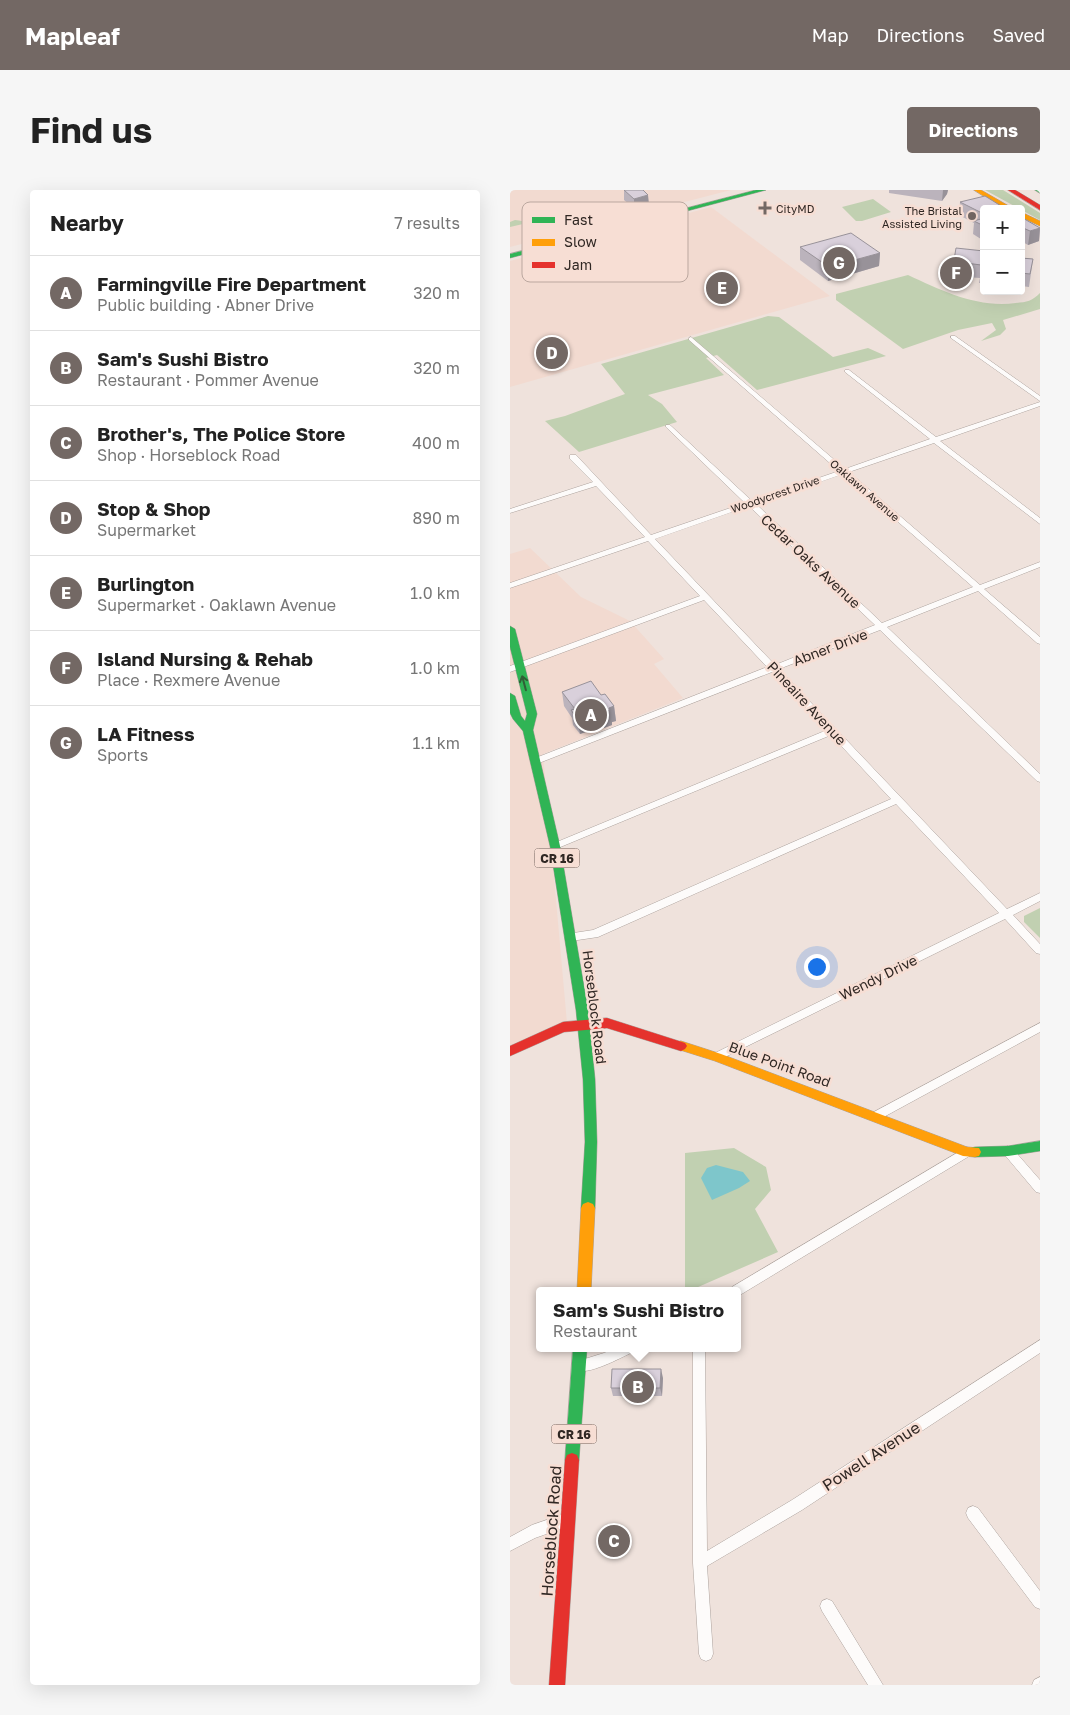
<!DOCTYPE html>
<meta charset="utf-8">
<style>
body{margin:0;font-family:"Golos Text",sans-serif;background:#f6f6f6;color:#222}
.controls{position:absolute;right:15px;top:15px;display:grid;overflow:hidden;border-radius:5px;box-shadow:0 5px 20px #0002}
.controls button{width:45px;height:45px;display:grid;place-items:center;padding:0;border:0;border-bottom:1px solid #e0e0e0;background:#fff;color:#222;font:25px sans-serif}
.you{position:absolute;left:306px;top:776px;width:18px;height:18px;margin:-12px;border:4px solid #fff;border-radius:50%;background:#1a73e8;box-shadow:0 0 0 8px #1a73e833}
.badge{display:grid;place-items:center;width:32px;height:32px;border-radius:50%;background:#736864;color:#fff;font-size:16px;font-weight:700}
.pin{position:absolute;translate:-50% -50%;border:2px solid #fff;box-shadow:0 1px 5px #0006}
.popup{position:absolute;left:26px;top:1097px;width:205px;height:65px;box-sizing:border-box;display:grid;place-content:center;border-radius:5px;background:#fff;filter:drop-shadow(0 1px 4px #0005);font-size:16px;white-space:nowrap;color:#767676}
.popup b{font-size:19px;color:#222}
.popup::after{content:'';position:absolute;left:50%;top:100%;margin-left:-10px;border:10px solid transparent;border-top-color:#fff}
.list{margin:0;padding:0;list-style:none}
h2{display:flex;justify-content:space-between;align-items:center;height:65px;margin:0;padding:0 20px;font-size:21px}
h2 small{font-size:16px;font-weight:400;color:#767676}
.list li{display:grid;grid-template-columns:32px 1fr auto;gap:15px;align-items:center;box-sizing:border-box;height:75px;padding:0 20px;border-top:1px solid #e0e0e0}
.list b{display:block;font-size:19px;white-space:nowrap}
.list p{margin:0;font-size:16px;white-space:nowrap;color:#767676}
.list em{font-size:16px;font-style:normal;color:#767676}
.map{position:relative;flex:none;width:530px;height:1495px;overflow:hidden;border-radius:5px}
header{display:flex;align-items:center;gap:30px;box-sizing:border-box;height:70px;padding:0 25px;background:#736864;color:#fff}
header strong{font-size:24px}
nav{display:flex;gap:28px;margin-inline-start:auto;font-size:18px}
.intro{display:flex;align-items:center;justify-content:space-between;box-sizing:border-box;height:120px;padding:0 30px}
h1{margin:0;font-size:35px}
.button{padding:12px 22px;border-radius:5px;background:#736864;color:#fff;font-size:18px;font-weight:700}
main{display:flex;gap:30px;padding:0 30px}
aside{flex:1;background:#fff;border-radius:5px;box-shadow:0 5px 20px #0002}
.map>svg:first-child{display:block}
.built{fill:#f2dad0}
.green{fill:#c1d0b1}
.water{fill:#7ec6cb}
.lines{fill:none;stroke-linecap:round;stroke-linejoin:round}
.street-casing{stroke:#aca29d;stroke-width:1}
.fast-casing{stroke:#aca29d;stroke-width:1}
.slow-casing{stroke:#aca29d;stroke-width:1}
.jam-casing{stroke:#aca29d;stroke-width:1}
.street{fill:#fdfbfa;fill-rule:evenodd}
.fast{fill:#30b455;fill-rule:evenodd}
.slow{fill:#ff9f0a;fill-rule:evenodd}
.jam{fill:#e5322d;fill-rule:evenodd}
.wall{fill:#bbb3bc}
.shaded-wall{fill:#989299}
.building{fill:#d9d0db;stroke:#989299}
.oneway{stroke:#305f37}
.poi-dot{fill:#736864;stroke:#f7ded4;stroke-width:2}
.labels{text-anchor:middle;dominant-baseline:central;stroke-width:5;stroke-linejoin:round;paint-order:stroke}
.far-poi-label{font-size:11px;fill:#302723;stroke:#f7ded4;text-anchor:start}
.far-street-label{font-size:11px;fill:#302723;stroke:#f7ded4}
.shield{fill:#f7ded4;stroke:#6c5e58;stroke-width:1}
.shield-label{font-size:12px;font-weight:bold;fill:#302723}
.street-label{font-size:14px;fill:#302723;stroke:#f7ded4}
.near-street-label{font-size:16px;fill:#302723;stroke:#f7ded4}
.key{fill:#f7ded4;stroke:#bba79f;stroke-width:1}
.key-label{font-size:14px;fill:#302723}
</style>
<header>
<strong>Mapleaf</strong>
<nav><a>Map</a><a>Directions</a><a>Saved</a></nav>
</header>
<div class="intro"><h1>Find us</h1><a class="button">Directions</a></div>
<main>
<aside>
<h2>Nearby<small>7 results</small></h2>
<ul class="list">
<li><span class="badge">A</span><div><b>Farmingville Fire Department</b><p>Public building · Abner Drive</p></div><em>320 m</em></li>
<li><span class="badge">B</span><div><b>Sam's Sushi Bistro</b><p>Restaurant · Pommer Avenue</p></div><em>320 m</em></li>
<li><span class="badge">C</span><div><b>Brother's, The Police Store</b><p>Shop · Horseblock Road</p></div><em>400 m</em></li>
<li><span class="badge">D</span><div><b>Stop &amp; Shop</b><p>Supermarket</p></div><em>890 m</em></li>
<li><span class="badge">E</span><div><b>Burlington</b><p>Supermarket · Oaklawn Avenue</p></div><em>1.0 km</em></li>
<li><span class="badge">F</span><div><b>Island Nursing &amp; Rehab</b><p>Place · Rexmere Avenue</p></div><em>1.0 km</em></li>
<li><span class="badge">G</span><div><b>LA Fitness</b><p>Sports</p></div><em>1.1 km</em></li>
</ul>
</aside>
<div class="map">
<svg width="530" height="1495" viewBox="0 0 530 1495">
<rect width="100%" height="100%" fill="#efe2dc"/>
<path class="built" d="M6 0H221L0 57V1Z
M201 17 320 106 0 197V71Z
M20 358 71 407 120 431 154 469 144 474 173 508 33 564 57 833 0 857V530L4 528 0 490V364Z"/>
<path class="green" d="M475 0H493L530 23V30Z
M363 9 381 22 352 31H346L332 17Z
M5 30C17 31 25 37 37 36L39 41 35 47 17 51 19 39 13 34 0 37V32Z
M398 85C433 101 466 118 506 113 517 112 522 111 530 103V119L493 130 496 139 490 145 471 151 486 140 482 133 448 140 393 159 326 110V104Z
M258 126 269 127 323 167 358 158 376 166 247 200 207 165 196 168 214 185 138 205 152 214 167 232 69 262 35 231 55 226 115 204 91 174Z
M530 718V748L514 732V726Z
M224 958 256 977 261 1000 245 1019 268 1062 179 1101H175V963Z"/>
<path class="water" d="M206 975 233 982 240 991 229 998 202 1010 191 988 197 978Z"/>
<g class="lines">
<defs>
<path id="street" d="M441 146H445L530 206V211L441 148Z
M181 147 335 279 420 249 335 182V180H339L426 247 530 212V216L430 251 530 328V334L424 253 339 282 470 395 530 372V377L474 399 530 447V454L527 453 468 401 377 437 530 584V592L527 591 370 440 269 479 497 719 530 703V711L503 725 530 754V764L526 763 495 729 207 871 203 870 202 867 203 864 489 723 386 614 88 747 61 751 57 750 56 747 57 744 83 740 381 609 321 545 48 658H42L40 656 42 654 317 540 262 482 29 573 26 574 22 571 23 569 257 477 194 410 0 482V476L190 406 138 351 0 398V393L135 347 86 296 0 323V319L83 292 60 269V265H66L141 345 235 313 156 237V235H160L242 311 329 281 179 150V148ZM333 284 463 397 372 433 246 314ZM239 316 365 435 265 475 145 349Z
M530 833V842L370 929 366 931 362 929 360 926 362 923Z
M498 956 502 958 530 990V1003L526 1002 494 964 492 961 494 958Z
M457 957 461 959 463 962 461 965 230 1105 227 1106V1101H220L222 1097Z
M530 1150V1163L292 1320 197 1376 203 1464 201 1469 196 1471 191 1469 189 1464 183 1373V1158H195L197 1361 282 1310Z
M105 1158H125L123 1162C110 1168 78 1186 65 1180L63 1176 65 1172 94 1163Z
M463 1316 468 1318 530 1401V1419L525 1417 458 1328 456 1323 458 1318Z
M57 1323 62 1325 64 1330 62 1335 25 1348 0 1361V1347L22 1335Z
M317 1409 322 1411 373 1495H358L312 1421 310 1416 312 1411Z
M530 1487V1495H522L524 1490Z"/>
<path id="fast" d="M246 0H256L0 68V64Z
M525 0H530V3Z
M0 436 5 439 27 524 23 540 50 656 78 820 85 889 87 952 85 1018 83 1022 78 1024 73 1022 71 1018 75 952 73 889 66 820 40 656 13 541 3 529 0 523V503L5 506 11 526 15 531 17 524 0 457Z
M530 951V961L498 966 465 967 461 966 459 962 461 958 465 957 498 956Z
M63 1158H77L69 1270 67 1275 62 1277 57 1275 55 1270Z"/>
<path id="slow" d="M464 0H471L504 19H494Z
M511 22 530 31V36L511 27Z
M171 851 211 864 457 957 469 958 471 962 469 966 465 967 453 966 205 871 167 859 165 856 167 853Z
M78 1012 83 1014 85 1018 81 1101H67L71 1018 73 1014Z"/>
<path id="jam" d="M498 0H505L530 15V20Z
M97 828 175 853 177 856 175 859 171 861 97 838 54 842 0 866V856L53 832Z
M62 1263 67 1265 69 1270 55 1495H39L55 1270 57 1265Z"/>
</defs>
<use href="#street" class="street-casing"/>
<use href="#fast" class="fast-casing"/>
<use href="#slow" class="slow-casing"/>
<use href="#jam" class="jam-casing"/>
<use href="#street" class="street"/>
<use href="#fast" class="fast"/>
<use href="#slow" class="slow"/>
<use href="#jam" class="jam"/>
</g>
<path class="wall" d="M114 0 139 14 124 18 114 10Z
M379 0H438L437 4 432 11 379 3Z
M450 12 474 19V51L463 44 464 33 449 25Z
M511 27 530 38 529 51 518 55 511 51Z
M290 57 370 63 369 76 318 91 290 70Z
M474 61V93H469L470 88 455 87 453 96 440 95 442 82Z
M39 62 68 79 53 83 40 73Z
M511 68 523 69 519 97 511 96Z
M52 502 91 505 104 516 106 531 102 532V535L94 538 93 536 70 544 63 535 62 528 54 516Z
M153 1188 152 1206H103L101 1198Z"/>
<path class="shaded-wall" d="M433 0H438L437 4 432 11Z
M138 5 139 14 124 18V9Z
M530 38 529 51 518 55 520 41Z
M370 63 369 76 318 91 319 77Z
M67 69 68 79 53 83 52 73Z
M456 73 455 87 453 96 454 83Z
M104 516 106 531 102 532V535L94 538 92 523 99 518Z
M91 521 93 536 70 544 68 530Z
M151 1179 153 1188 152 1206 150 1198Z"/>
<path class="building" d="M114 0H133L138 5 124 9Z
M475 6 496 19H474V24L450 12Z
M511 27 530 38 520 41 511 37Z
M474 28V36L464 31Z
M341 43 370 63 319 77 290 57Z
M54 58 67 69 52 73 39 62Z
M446 58 474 61V80L471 79V75L456 73 454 83 442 82Z
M511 68 523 69 520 84 511 83Z
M81 491 91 505 95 504 104 516 99 518 100 520 92 523 91 521 68 530 61 520 65 519 52 502Z
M102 1179H151L150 1198H101Z"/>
<defs><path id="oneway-shaft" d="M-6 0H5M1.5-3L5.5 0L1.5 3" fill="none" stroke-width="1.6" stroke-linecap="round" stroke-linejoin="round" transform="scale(1.25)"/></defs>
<use class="oneway" href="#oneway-shaft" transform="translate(14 493) rotate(-105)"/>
<g class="poi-dot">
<path d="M252.5 10.5h5v5h5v5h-5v5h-5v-5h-5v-5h5z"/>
<circle cx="462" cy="26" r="5"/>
</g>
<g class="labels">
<g class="far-poi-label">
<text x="266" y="18">CityMD</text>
<text x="452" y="20" text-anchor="end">The Bristal<tspan x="452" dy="13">Assisted Living</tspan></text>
</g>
<g class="far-street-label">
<text transform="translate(355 300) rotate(41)">Oaklawn Avenue</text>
<text transform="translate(265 304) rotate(-19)">Woodycrest Drive</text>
</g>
<g class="shield">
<rect x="24.5" y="658.5" width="45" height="19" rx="4"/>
<rect x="41.5" y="1234.5" width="45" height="19" rx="4"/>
</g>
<g class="shield-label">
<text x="47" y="668">CR 16</text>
<text x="64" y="1244">CR 16</text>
</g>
<g class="street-label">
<text transform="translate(301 371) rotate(43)">Cedar Oaks Avenue</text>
<text transform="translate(320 457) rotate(-21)">Abner Drive</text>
<text transform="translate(297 513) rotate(47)">Pineaire Avenue</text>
<text transform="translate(368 787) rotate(-26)">Wendy Drive</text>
<text transform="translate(85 817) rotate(83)">Horseblock Road</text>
<text transform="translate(270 874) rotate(20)">Blue Point Road</text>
</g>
<g class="near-street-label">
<text transform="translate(361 1266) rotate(-33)">Powell Avenue</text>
<text transform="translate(41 1341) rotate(-86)">Horseblock Road</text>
</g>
</g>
<rect x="12" y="12" width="166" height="80" rx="8" class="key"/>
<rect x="22" y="27" width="23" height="6" fill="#30b455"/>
<rect x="22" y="49" width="23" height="7" fill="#ff9f0a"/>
<rect x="22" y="72" width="23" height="6" fill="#e5322d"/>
<g class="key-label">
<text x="54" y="35">Fast</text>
<text x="54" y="57">Slow</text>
<text x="54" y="80">Jam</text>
</g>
</svg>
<div class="controls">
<button>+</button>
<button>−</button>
</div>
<div class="you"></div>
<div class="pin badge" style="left:81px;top:525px">A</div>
<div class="pin badge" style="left:128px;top:1197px">B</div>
<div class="popup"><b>Sam's Sushi Bistro</b>Restaurant</div>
<div class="pin badge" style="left:104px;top:1351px">C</div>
<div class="pin badge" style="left:42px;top:163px">D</div>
<div class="pin badge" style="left:212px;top:98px">E</div>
<div class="pin badge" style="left:446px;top:83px">F</div>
<div class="pin badge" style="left:329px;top:73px">G</div>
</div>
</main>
